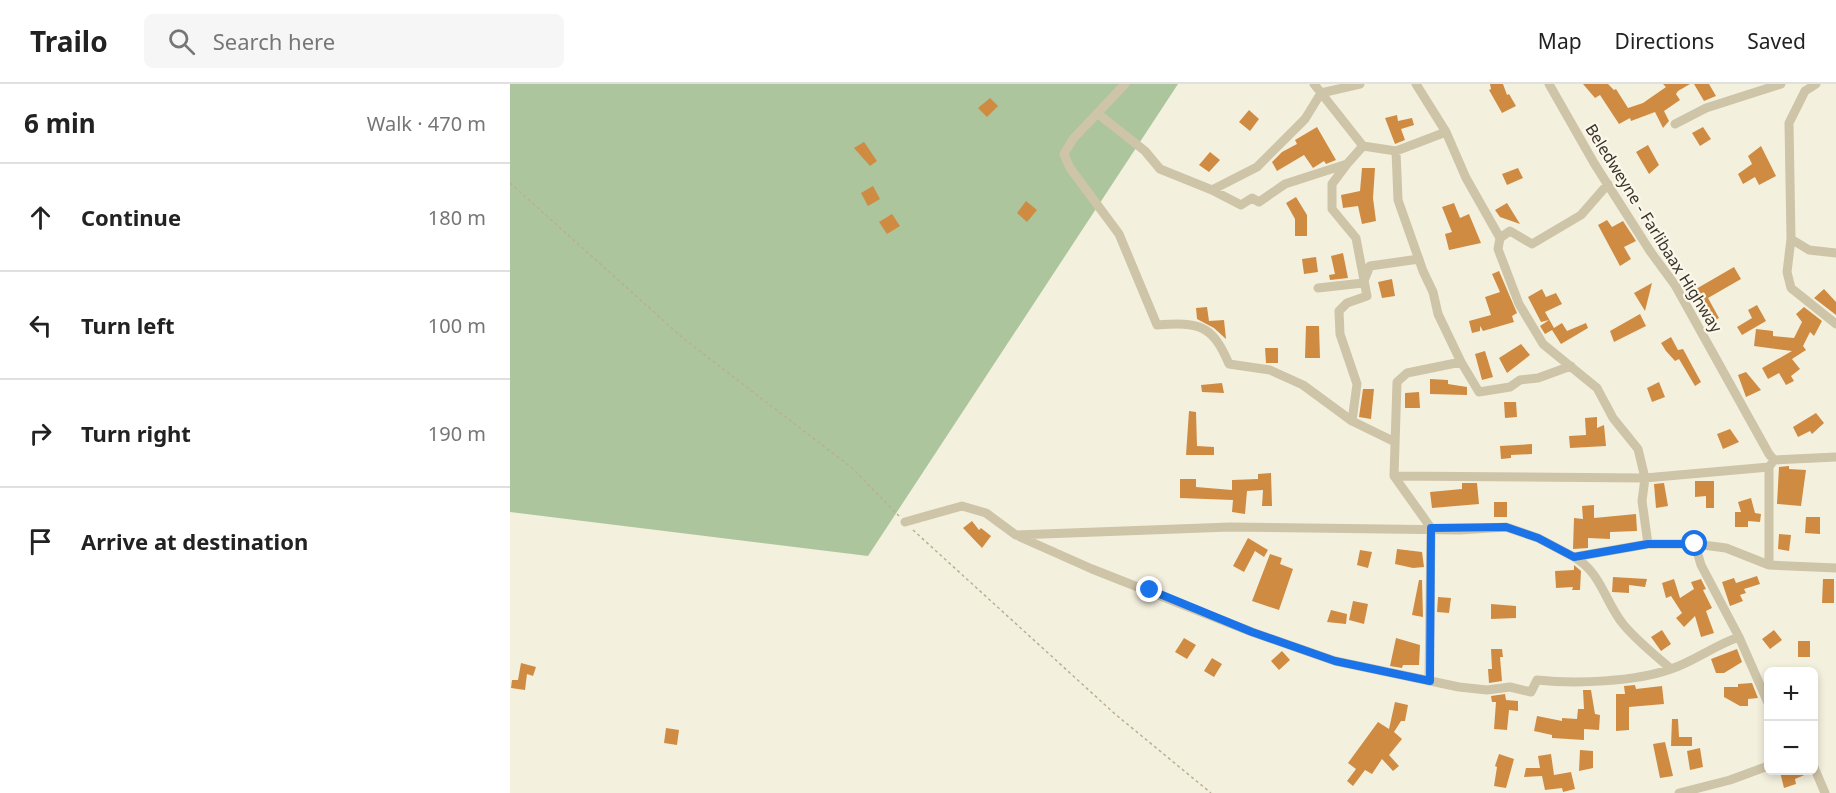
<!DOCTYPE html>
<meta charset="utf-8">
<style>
body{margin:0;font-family:"Noto Sans",sans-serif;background:#f6f6f6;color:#222}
.controls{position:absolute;right:18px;bottom:18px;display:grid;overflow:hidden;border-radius:9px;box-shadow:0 3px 9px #0003}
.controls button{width:54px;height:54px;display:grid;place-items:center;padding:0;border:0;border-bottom:2px solid #e0e0e0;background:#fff;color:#222;font:30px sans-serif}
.stop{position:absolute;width:18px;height:18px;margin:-14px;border:4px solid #1a73e8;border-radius:50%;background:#fff}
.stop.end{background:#1a73e8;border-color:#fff;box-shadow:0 2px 6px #0008}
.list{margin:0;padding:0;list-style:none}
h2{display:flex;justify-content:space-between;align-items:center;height:78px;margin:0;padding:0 24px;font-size:26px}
h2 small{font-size:20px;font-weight:400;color:#767676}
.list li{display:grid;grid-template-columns:39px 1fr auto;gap:18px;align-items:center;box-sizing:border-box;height:108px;padding:0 24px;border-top:2px solid #e0e0e0}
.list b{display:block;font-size:22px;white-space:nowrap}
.list em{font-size:20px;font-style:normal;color:#767676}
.icon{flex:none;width:33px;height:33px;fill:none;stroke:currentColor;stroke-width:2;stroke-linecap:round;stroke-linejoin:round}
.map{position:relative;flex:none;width:1326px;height:709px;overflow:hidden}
header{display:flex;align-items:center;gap:36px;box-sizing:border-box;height:84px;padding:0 30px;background:#fff;border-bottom:2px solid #e0e0e0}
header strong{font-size:28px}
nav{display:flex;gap:33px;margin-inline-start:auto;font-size:21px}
.search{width:420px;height:54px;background:#f6f6f6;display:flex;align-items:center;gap:15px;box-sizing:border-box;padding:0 21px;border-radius:9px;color:#767676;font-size:22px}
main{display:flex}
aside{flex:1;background:#fff}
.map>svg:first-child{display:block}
.green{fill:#acc59c}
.building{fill:#cf8b42}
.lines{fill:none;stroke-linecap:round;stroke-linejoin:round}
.path{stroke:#baaf92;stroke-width:1.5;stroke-dasharray:3 3;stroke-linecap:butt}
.minor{stroke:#cec4a8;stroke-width:9}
.route{stroke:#1a73e8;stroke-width:8}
.labels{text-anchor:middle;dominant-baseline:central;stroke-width:4.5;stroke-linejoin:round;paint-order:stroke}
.street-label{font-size:16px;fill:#3a3329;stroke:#fbf8eb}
</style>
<header>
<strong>Trailo</strong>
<div class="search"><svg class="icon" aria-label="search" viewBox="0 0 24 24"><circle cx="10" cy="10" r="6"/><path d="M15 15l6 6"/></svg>Search here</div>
<nav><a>Map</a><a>Directions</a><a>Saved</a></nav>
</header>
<main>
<aside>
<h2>6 min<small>Walk · 470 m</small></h2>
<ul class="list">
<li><svg class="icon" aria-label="ahead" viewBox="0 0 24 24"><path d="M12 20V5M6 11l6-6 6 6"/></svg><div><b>Continue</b></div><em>180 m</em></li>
<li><svg class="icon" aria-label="left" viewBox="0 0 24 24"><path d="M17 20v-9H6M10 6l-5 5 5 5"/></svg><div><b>Turn left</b></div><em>100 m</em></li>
<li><svg class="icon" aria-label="right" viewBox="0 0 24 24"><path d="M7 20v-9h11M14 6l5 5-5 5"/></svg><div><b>Turn right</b></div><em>190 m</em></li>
<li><svg class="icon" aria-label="arrive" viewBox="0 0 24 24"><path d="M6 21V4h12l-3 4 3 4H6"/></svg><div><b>Arrive at destination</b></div></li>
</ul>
</aside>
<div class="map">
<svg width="1326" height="709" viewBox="0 0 1326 709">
<rect width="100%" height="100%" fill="#f4f0de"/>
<path class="green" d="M0 0H668L358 472 0 428Z"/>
<path class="building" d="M980 0H993L997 11 999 10 1006 22 992 29 979 6 981 5Z
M1073 0H1098L1104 6 1106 5 1118 24 1133 19 1156 3 1153 0H1180L1168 7 1166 10 1170 16 1154 27 1159 37 1153 44 1145 28 1121 37 1120 34 1109 40 1090 11 1085 14Z
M1184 0H1199L1206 12 1194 17Z
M480 14 488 22 477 33 468 24Z
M739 26 749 35 740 47 729 38Z
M887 31 888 37 902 34 904 41 891 45 895 56 885 60 875 34Z
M807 43 826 76 816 80 814 77 803 84 794 71 767 87 762 78 772 68 787 60 785 56Z
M1193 43 1201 55 1190 62 1182 49Z
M354 58 367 77 360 82 344 64Z
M1138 61 1149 81 1139 90 1126 68Z
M1251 62 1266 92 1249 101 1245 93 1233 100 1228 90 1242 80 1238 72Z
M700 68 710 76 699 88 689 81Z
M852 84H865L863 114 866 137 852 140 848 122 833 124 831 111 850 107Z
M1008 84 1013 94 997 101 992 90Z
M363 102 370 115 358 122 351 109Z
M786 113 797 131V152H785V135L776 119Z
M516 117 527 126 517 138 507 129Z
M944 119 950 134 959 130 971 159 939 166 935 150 942 148 932 123Z
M997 119 1010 140 990 133 985 126Z
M382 130 390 142 377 150 369 138Z
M1097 136 1102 143 1113 137 1126 157 1114 163 1121 175 1110 182 1088 141Z
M833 169 838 194 820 196 819 191 825 190 821 172Z
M806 173 808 188 794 190 792 175Z
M1224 183 1231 195 1198 214 1209 234 1197 241 1179 209Z
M989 187 1007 229 1002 232 1004 238 973 247 970 242V247L962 249 959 237 981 231 975 213 990 208 982 190Z
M882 195 885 212 872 214 868 198Z
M1142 199 1135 227 1124 209Z
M1032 205 1036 213 1046 209 1052 220 1035 228 1044 244 1052 239 1057 247 1076 239 1078 244 1051 260 1042 246 1035 250 1030 242 1039 236 1031 238 1018 213Z
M1314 205 1326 218V231L1304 214Z
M1247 221 1256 237 1232 251 1227 243 1242 234 1238 226Z
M697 223 699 237 714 236 716 255 704 244 687 235 686 224Z
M1294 223 1312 237 1304 252 1300 248 1293 262 1296 266 1282 275 1290 285 1281 292 1284 297 1276 301 1269 289 1258 295 1252 284 1282 267 1244 262 1246 245 1263 247V252L1284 254 1292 238 1286 230Z
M1130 230 1136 242 1104 258 1100 247Z
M796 242H809L810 274H795Z
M1161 253 1168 266 1173 265 1191 298 1185 302 1169 275 1165 277 1156 267 1151 259Z
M1011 260 1020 271 997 289 989 274Z
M755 264H768V279H756Z
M975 267 983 293 972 296 965 270Z
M1236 288 1251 306 1236 313 1228 291Z
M920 295 938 296V300L957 303V311L920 310Z
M1149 298 1155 313 1142 318 1137 304Z
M712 299 714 309 692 308 691 301Z
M853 305H864L861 335 849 333Z
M909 308 910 324H895V309Z
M994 318H1006L1007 333 995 334Z
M679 327 686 328 687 362 704 363V371H676Z
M1306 329 1314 339 1302 350 1300 347 1288 353 1283 343Z
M1087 333V344L1094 341 1096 362 1060 364 1059 352 1076 351 1075 334Z
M1220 345 1229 358 1213 365 1207 350Z
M1022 360V370L1001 371V374L991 375 990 362Z
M1279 382V385L1296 386 1291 422 1267 420 1269 383Z
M761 389 762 422H752L753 406 737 407 735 430 722 428 723 416 670 414V395H686V403L722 406V396L748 395V390Z
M1185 397H1204V424H1196V412L1185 413Z
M952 399H967L969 420 922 424 920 408 952 405Z
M1154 399 1158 422 1146 424 1144 400Z
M1241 414 1245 429 1251 430 1250 438 1238 437V443H1225V428H1231L1228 418Z
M984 418H997V433H984Z
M1084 421V434L1126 430 1127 447 1100 448V455L1078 454V464L1063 465 1064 434 1073 435 1072 422Z
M1296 433H1310V450L1295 449Z
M462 437 469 446 471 444 481 452 472 464 453 444Z
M1269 450 1281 451 1279 467 1268 465Z
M738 454 758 466 754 473 745 467 734 488 723 482Z
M887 465 912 468 914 483 903 484 885 480Z
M850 466 862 468 858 484 847 481Z
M760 470 772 474 770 480 783 485 769 526 742 517Z
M1064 481 1071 487 1070 506H1062L1063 503 1046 504 1045 487 1064 486Z
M1247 492 1250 500 1234 505 1236 509 1230 511 1233 517 1220 522 1212 498 1224 494 1226 499Z
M1103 493 1137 495 1135 503 1119 501V509L1102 508Z
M1164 495 1170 514 1184 505 1181 498 1191 495 1196 505 1193 506 1202 524 1196 527 1204 549 1191 553 1185 532 1174 543 1166 534 1172 529 1161 512 1156 514 1152 499Z
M1313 495H1324V519H1312Z
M909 496H912L913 533 902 531Z
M928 513 941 514 939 529 927 528Z
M843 517 858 520 854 540 839 536Z
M981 520 1006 522V534L981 535Z
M821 526 837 530 836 540 817 538Z
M1152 546 1161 560 1151 567 1141 553Z
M1264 546 1272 556 1260 565 1252 555Z
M674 554 686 561 677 575 665 568Z
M886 554 910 561 909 581H893L892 584 880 582Z
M1288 557H1300V573H1288Z
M981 565H992L993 573H990L992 597 979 599 978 585H982Z
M1227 565 1232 578 1214 589H1206L1201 575Z
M772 567 780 576 769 586 761 577Z
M702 574 712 580 704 593 694 587Z
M11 579 26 583 23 592 17 590 15 606 1 604 2 596H8Z
M1242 599 1248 614 1238 615V622H1230L1214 613V603H1228V600Z
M1125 601 1126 605 1152 602 1154 620 1119 623V646L1106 647V610H1115L1114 602Z
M1073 606H1081L1085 630 1090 631 1089 646 1074 645V656L1042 654V651L1024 647 1027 632 1052 637V634L1067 635 1068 625H1074Z
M995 610 996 616 1008 617V627L999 626 997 646 984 645 986 618H982L981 612Z
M885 618 898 621 895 637H891L884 648 892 655 879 671 889 682 883 687 872 675 862 690 855 686 843 702 837 697 846 685 838 679 868 638 879 645Z
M1162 635H1168L1169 653H1182V662H1161Z
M156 644 169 646 167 661 154 659Z
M1155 658 1163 692 1150 694 1143 660Z
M1190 664 1193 683 1180 686 1177 667Z
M1070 666 1083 667V684L1069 687Z
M989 670 1004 675 996 704 984 702 987 683 985 682Z
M1041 670 1044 691 1061 688 1065 705 1053 708 1052 704 1035 706 1032 692 1014 693 1016 684H1030L1028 672Z
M1298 687 1299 689 1285 695 1286 700 1274 704 1270 688Z"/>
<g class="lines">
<path class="path" d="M0 99 174 255 342 384 389 432
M403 446 605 630 701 709"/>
<path class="minor" d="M615 0 563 55 554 70 560 84 609 150 647 241C689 238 702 240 719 280L760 286 793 301 842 337
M804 0 853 62
M906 0 936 48
M1039 0 1084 79 1140 167 1165 201 1259 370 1264 376 1326 373
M1306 0 1295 7 1279 39 1281 155 1277 188 1281 204 1326 240
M587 29 635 67 650 85 702 106 731 121 742 114 749 118 775 100 837 80 853 62 886 67 936 48 956 94 990 154
M1165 40 1196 24 1271 0
M886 67 888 116 913 187 923 208 928 230 951 278
M837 80 822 100V125L846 154 857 212 837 219 829 227 830 250 847 300 842 337 883 357
M1098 100 1071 131 1022 160 1000 147 990 154 988 165 1009 220 1033 260 1087 304 1103 334 1128 365 1135 394 1132 417 1138 460
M702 106 747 83 795 35 811 9 850 0
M1281 155 1299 166 1326 169
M808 204 853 199 860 182 909 175
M1259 383V481
M884 392 1135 394 1259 383 1264 376
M395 438 452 422 476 429 506 451 720 443 950 446 996 443 1028 454 1064 473 1138 460H1185
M510 453 582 485 742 548 825 577 949 603 977 606 1000 603 1021 608 1027 596C1065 600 1125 598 1161 585 1185 577 1205 561 1229 553
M1064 473C1091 488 1095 518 1113 540 1127 557 1145 571 1161 585
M919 597 921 444 884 392 887 298 897 289 951 278 969 308 1000 303 1010 296 1028 294 1061 282
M1258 619 1229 553 1191 481 1185 460 1216 464 1259 481 1326 484
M1304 683 1315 709
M1169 709 1220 696 1258 682"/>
</g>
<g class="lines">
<path class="route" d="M640 506 742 548 825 577 920 597 921 444 996 443 1028 454 1064 473 1138 460H1185"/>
</g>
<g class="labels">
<g class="street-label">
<text transform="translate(1144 144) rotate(58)">Beledweyne - Farlibaax Highway</text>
</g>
</g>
</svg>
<div class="controls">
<button>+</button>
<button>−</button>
</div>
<div class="stop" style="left:1185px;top:460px"></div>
<div class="stop end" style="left:640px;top:506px"></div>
</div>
</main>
